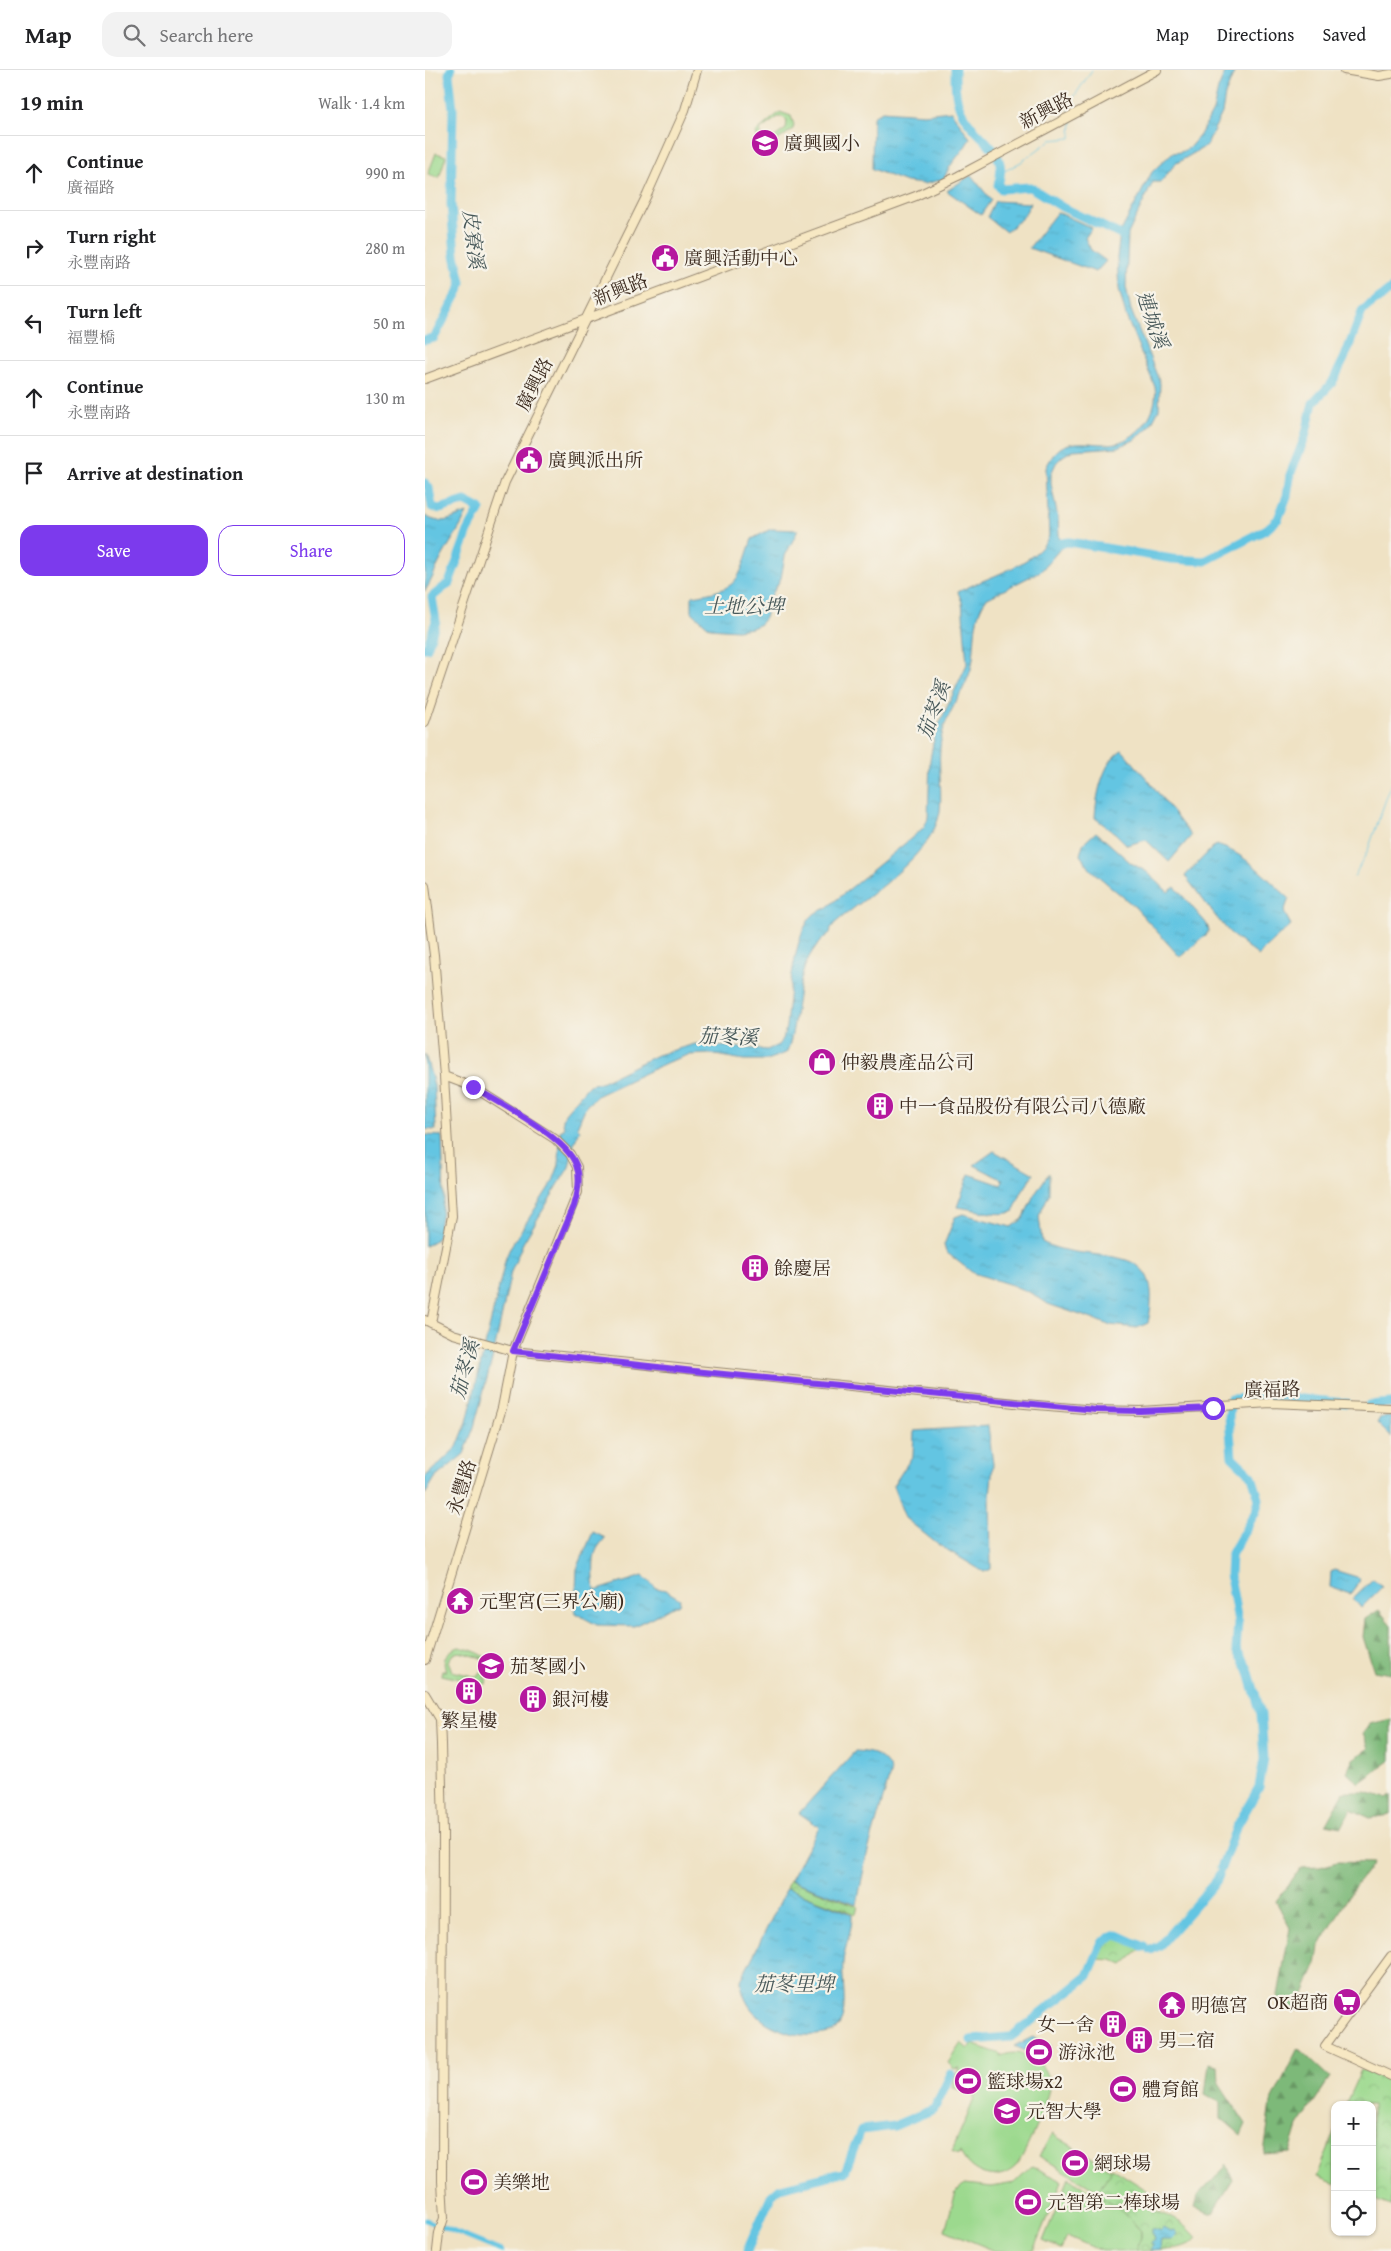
<!DOCTYPE html>
<meta charset="utf-8">
<style>
body{margin:0;font-family:"Gentium Book Plus","Noto Serif TC",serif;background:#f2f2f2;color:#202124}
.controls{position:absolute;right:15px;bottom:15px;display:grid;overflow:hidden;border-radius:10px;box-shadow:0 1px 4px #0004}
.controls button{width:45px;height:45px;display:grid;place-items:center;padding:0;border:0;border-bottom:1px solid #e0e0e0;background:#fff;color:#202124;font:25px sans-serif}
.stop{position:absolute;width:15px;height:15px;margin:-11px;border:4px solid #7c3aed;border-radius:50%;background:#fff}
.stop.end{background:#7c3aed;border-color:#fff;box-shadow:0 1px 5px #0008}
.list{margin:0;padding:0;list-style:none}
h2{display:flex;justify-content:space-between;align-items:center;height:65px;margin:0;padding:0 20px;font-size:21px}
h2 small{font-size:16px;font-weight:400;color:#757577}
.list li{display:grid;grid-template-columns:32px 1fr auto;gap:15px;align-items:center;box-sizing:border-box;height:75px;padding:0 20px;border-top:1px solid #e0e0e0}
.list b{display:block;font-size:19px;white-space:nowrap}
.list p{margin:0;font-size:16px;white-space:nowrap;color:#757577}
.list em{font-size:16px;font-style:normal;color:#757577}
.actions{display:flex;gap:10px;padding:15px 20px}
.actions a{flex:1;padding:11px 0;border:1px solid #7c3aed;border-radius:15px;text-align:center;font-size:18px;color:#7c3aed}
.actions .main{background:#7c3aed;color:#fff}
.icon{flex:none;width:28px;height:28px;fill:none;stroke:currentColor;stroke-width:2;stroke-linecap:round;stroke-linejoin:round}
.map{position:relative;flex:none;width:966px;height:2181px;overflow:hidden}
header{display:flex;align-items:center;gap:30px;box-sizing:border-box;height:70px;padding:0 25px;background:#fff;border-bottom:1px solid #e0e0e0}
header strong{font-size:24px}
nav{display:flex;gap:28px;margin-inline-start:auto;font-size:18px}
.search{width:350px;height:45px;background:#f2f2f2;display:flex;align-items:center;gap:12px;box-sizing:border-box;padding:0 18px;border-radius:15px;color:#757577;font-size:19px}
main{display:flex}
aside{flex:1;background:#fff}
.map>svg:first-child{display:block}
.green{fill:#9cd98e;stroke:#6c8256;fill-rule:evenodd}
.forest{fill:url(#forest-firs);stroke:#5c724c}
.park{fill:url(#park-crowns);stroke:#6c8256}
.water{fill:url(#water-ripples);stroke:#4f7880}
.lines{fill:none;stroke-linecap:round;stroke-linejoin:round}
.stream{stroke:#63c5e2;stroke-width:1}
.canal{stroke:#63c5e2;stroke-width:5}
.river{stroke:#63c5e2;stroke-width:9}
.secondary-casing{stroke:#958671;stroke-width:10}
.secondary{stroke:#f7e8c3;stroke-width:8}
.route{stroke:#7c3aed;stroke-width:6}
.labels{text-anchor:middle;dominant-baseline:central;stroke-width:4.5;stroke-linejoin:round;paint-order:stroke}
.street-label{font-size:19px;fill:#3b2a1e;stroke:#f7f3e8}
.poi-label{font-size:19px;fill:#3b2a1e;stroke:#f7f3e8;text-anchor:start}
.water-label{font-size:20px;font-style:italic;fill:#475859;stroke:#f7f3e8}
</style>
<header>
<strong>Map</strong>
<div class="search"><svg class="icon" aria-label="search" viewBox="0 0 24 24"><circle cx="10" cy="10" r="6"/><path d="M15 15l6 6"/></svg>Search here</div>
<nav><a>Map</a><a>Directions</a><a>Saved</a></nav>
</header>
<main>
<aside>
<h2>19 min<small>Walk · 1.4 km</small></h2>
<ul class="list">
<li><svg class="icon" aria-label="ahead" viewBox="0 0 24 24"><path d="M12 20V5M6 11l6-6 6 6"/></svg><div><b>Continue</b><p>廣福路</p></div><em>990 m</em></li>
<li><svg class="icon" aria-label="right" viewBox="0 0 24 24"><path d="M7 20v-9h11M14 6l5 5-5 5"/></svg><div><b>Turn right</b><p>永豐南路</p></div><em>280 m</em></li>
<li><svg class="icon" aria-label="left" viewBox="0 0 24 24"><path d="M17 20v-9H6M10 6l-5 5 5 5"/></svg><div><b>Turn left</b><p>福豐橋</p></div><em>50 m</em></li>
<li><svg class="icon" aria-label="ahead" viewBox="0 0 24 24"><path d="M12 20V5M6 11l6-6 6 6"/></svg><div><b>Continue</b><p>永豐南路</p></div><em>130 m</em></li>
<li><svg class="icon" aria-label="arrive" viewBox="0 0 24 24"><path d="M6 21V4h12l-3 4 3 4H6"/></svg><div><b>Arrive at destination</b></div></li>
</ul>
<div class="actions"><a class="main">Save</a><a>Share</a></div>
</aside>
<div class="map">
<svg width="966" height="2181" viewBox="0 0 966 2181">
<defs>
<pattern id="forest-firs" width="22" height="20" patternUnits="userSpaceOnUse" patternTransform="scale(1.25)"><rect width="22" height="20" fill="#7db979"/><path d="M5 1l3.5 6h-7zM16 11l3.5 6h-7z" fill="#689763"/></pattern>
<pattern id="park-crowns" width="20" height="18" patternUnits="userSpaceOnUse" patternTransform="scale(1.25)"><rect width="20" height="18" fill="#9cd98e"/><path d="M2 6a3 3 0 1 1 6 0M12 15a3 3 0 1 1 6 0" fill="none" stroke="#87ba7a"/></pattern>
<pattern id="water-ripples" width="26" height="14" patternUnits="userSpaceOnUse" patternTransform="scale(1.25)"><rect width="26" height="14" fill="#63c5e2"/><path d="M2 4q2-2 4 0t4 0M15 11q2-2 4 0t4 0" fill="none" stroke="#57a9c1"/></pattern>
</defs>
<rect width="100%" height="100%" fill="#f7f3e8"/>
<filter id="ink" filterUnits="userSpaceOnUse"><feTurbulence type="fractalNoise" baseFrequency=".02" numOctaves="2"/><feDisplacementMap in="SourceGraphic" scale="10" xChannelSelector="R" yChannelSelector="G"/><feConvolveMatrix kernelMatrix="1 2 1 2 8 2 1 2 1" color-interpolation-filters="sRGB"/></filter>
<filter id="wash" filterUnits="userSpaceOnUse"><feTurbulence type="fractalNoise" baseFrequency=".0096" numOctaves="4" result="noise"/><feDisplacementMap in="SourceGraphic" scale="20" xChannelSelector="R" yChannelSelector="G"/><feGaussianBlur stdDeviation="1.12" result="paint"/><feColorMatrix in="noise" values="0 0 0 0 0 0 0 0 0 0 0 0 0 0 0 0 0 1.4 0 .05"/><feComposite in="paint" operator="in"/></filter>
<g filter="url(#wash)">
<rect width="100%" height="100%" fill="#efe2c4"/>
<path class="green" d="M355 42 366 46 369 55 368 59 341 79V75L333 71 331 62ZM353 47H357L362 50 361 59 344 71 337 69 335 60Z
M11 83 21 86 14 108 3 104Z
M34 1577C48 1580 80 1589 58 1608L62 1609 61 1614 16 1605 17 1601H21C16 1589 22 1581 34 1577ZM34 1582 57 1588 60 1599 51 1607 27 1601 23 1591 28 1584Z
M536 1973 543 1979 546 1974 576 1984V1986C585 1982 596 1982 605 1987 617 1992 625 2006 624 2018 623 2030 599 2088 591 2096 572 2115 543 2103 535 2081L534 2084 527 2081 550 2027 527 2017 534 1998 529 1999 523 1993Z
M627 2064 687 2100 674 2121 614 2086Z
M607 2096 637 2111 608 2181H570L520 2160 531 2122 539 2114 567 2117 589 2113Z
M644 2108 694 2137 716 2161V2168L710 2181H676L642 2166 636 2179 618 2171Z"/>
<path class="forest" d="M954 1540 966 1555V1604L949 1601 938 1567 940 1549Z
M966 1649V1690L934 1713 922 1702 928 1689 944 1678 938 1663 945 1654Z
M919 1722H940L962 1728 966 1725V1745L945 1748 926 1739 917 1757 901 1754Z
M912 1792 949 1793 928 1819 894 1877 891 1895 872 1941 852 1931 865 1858 851 1831 876 1798 895 1797Z
M873 1978 905 2008 873 2056 865 2082 839 2084 846 2033Z
M784 1993 793 1995 794 2013 821 2054 816 2065 796 2048V2033L780 2024Z
M802 2095 808 2110 787 2144 770 2137 773 2126Z"/>
<path class="park" d="M364 1810 433 1836 431 1844 361 1818Z
M686 1868 706 1870 719 1876 698 1895 687 1890 672 1889Z
M936 2000 966 2011V2136L947 2129V2035H920Z
M910 2061V2114L892 2107Z
M687 2098 723 2121 715 2135C736 2143 758 2149 772 2168 762 2181 730 2181 710 2181L716 2168V2161L694 2137 672 2124Z"/>
<path class="water" d="M801 0H810L800 25 797 43 781 76 750 94 736 112H728L703 164 701 217 706 240 735 313 734 339 725 356 709 370 693 377 648 380 638 386 631 393 626 404V414L633 448 635 479 616 501 561 529C546 550 552 575 546 599 540 620 526 637 519 657 510 684 518 714 515 741 509 784 442 826 410 853L406 858 405 863C374 886 375 918 369 953 367 963 366 974 361 983L341 990H319L285 984 263 985 243 992 173 1025 161 1036 152 1057 155 1060 149 1073 144 1097 98 1173 86 1202 69 1282 49 1357 39 1384 10 1408 0 1425V1407L32 1377 42 1352 81 1187 86 1176 128 1111 134 1095 135 1061 139 1059 138 1049 140 1043 164 1015 176 1012 232 985 270 974 342 980 353 975 358 969 361 957C364 930 368 862 389 844 392 842 396 840 400 839L489 766 499 757 503 748 505 690 510 663 542 594 537 532 533 522C559 508 612 495 624 466L621 398C624 391 628 384 634 379 650 367 674 377 691 373 715 367 734 341 730 317L701 246 694 219 692 188 695 163 727 102 747 83 756 82 764 78 775 65 788 41 793 19Z
M457 41 499 44 526 41 545 68C537 85 525 91 519 109L499 114 481 112 447 99 448 47Z
M546 105 566 130 556 145 522 121Z
M570 131 606 133 598 147 581 162 562 147Z
M632 142 667 158 660 168 666 180 681 191 671 202 604 178Z
M42 443C35 460 24 473 16 489 10 500 7 511 0 521V446C18 456 24 449 42 443Z
M346 459 373 460 360 486 356 508 345 528 340 548 335 554 327 558 312 560 285 558 267 542V526C315 519 312 513 327 469Z
M697 680 724 711 766 766 744 792 721 770 702 775 690 763 670 748C671 728 677 692 697 680Z
M671 762 706 793 722 802 743 822 750 817 781 853 784 860 781 865 755 887 710 837 666 800 655 785 658 774Z
M790 775C819 781 842 809 864 828L859 842 866 855 839 879 834 886 808 866 792 848 760 806Z
M0 984 9 1015 11 1060 0 1059Z
M0 1065 17 1066 19 1129 12 1169 0 1176Z
M569 1081 609 1104 597 1122 588 1142C571 1147 551 1139 532 1137L544 1104 576 1115 578 1110 549 1095Z
M624 1103V1124L614 1146 617 1172C666 1198 743 1163 723 1253L712 1258 685 1255 623 1234 608 1224 587 1215 548 1203 521 1182 519 1175 530 1147 538 1144 586 1157 598 1149 608 1127Z
M964 1346H966V1367L952 1353 955 1348Z
M563 1356 568 1394 565 1425 566 1499 559 1502 511 1473 480 1448 468 1416 488 1385 489 1361Z
M168 1462 180 1468C177 1472 173 1476 171 1481 167 1490 169 1511 170 1521L218 1506 231 1518 240 1520 255 1529 254 1534 209 1556 172 1555 150 1543 152 1499Z
M909 1500 935 1508 934 1512 925 1524 905 1517 906 1502Z
M948 1509 958 1516 936 1538 928 1528Z
M430 1681C447 1682 459 1685 466 1701L441 1788 432 1834 365 1810 394 1757 374 1743Z
M362 1818 427 1844C428 1860 419 1877 418 1893 416 1911 425 1943 412 1958 407 1964 398 1964 391 1965 357 1968 317 1947 316 1910Z
M608 1967 626 1975 620 1989 589 1976Z
M727 2158 736 2161 738 2158 745 2162 749 2161 752 2165 747 2170H736L735 2180 725 2181 727 2175 724 2174 729 2170 727 2164Z"/>
<g class="lines">
<path class="stream" d="M645 42 643 36 667 0
M578 102 596 92 626 70 646 68 647 48
M929 807 943 780 966 715"/>
<path class="canal" d="M0 2150 76 2181"/>
<path class="river" d="M530 0C530 16 530 32 539 46 554 72 585 79 573 115L576 119 605 117 637 137 698 166
M0 270 9 268 34 221 36 212 30 185 26 134 28 39 24 4 26 0
M0 413 4 418 7 437 15 439 40 431 55 439 43 461 24 513 7 527 11 551 2 578H0
M630 474 644 472 747 489 780 491 842 459 853 449 862 426 865 405 880 367 888 333 907 313 919 289 937 242C945 232 957 228 966 219
M944 1335 966 1333
M796 1798 811 1758 834 1717 839 1689 836 1644 823 1599 811 1580 813 1552 805 1506 806 1485 831 1441 834 1429 827 1406 807 1387 804 1347 806 1329 855 1327 921 1333
M726 1880 735 1875 792 1810 794 1805
M546 1970 586 1967 663 1906 677 1873 683 1868 693 1865 719 1877
M322 2181 346 2126 355 2118 420 2102 436 2060 469 2056 509 2039 526 2004"/>
</g>
</g>
<g filter="url(#ink)">
<g class="lines">
<defs>
<path id="secondary" d="M919 0 954 6 966 4
M0 309 491 126 533 106 732 0
M0 652 80 412 222 125 260 40 272 0
M0 815 9 885 19 1006 27 1146 6 1253
M0 1250 28 1264 88 1281 600 1334 671 1340 715 1341 846 1333 966 1338
M0 1590 77 1338 88 1281 153 1122 152 1097 145 1084 130 1069 48 1017 19 1006
M0 1624 15 1649 16 1674 18 1762 17 2111 19 2148 14 2163 12 2181
M966 1886 900 1976 966 2006"/>
</defs>
<use href="#secondary" class="secondary-casing"/>
<use href="#secondary" class="secondary"/>
</g>
</g>
<g class="lines" filter="url(#ink)">
<path class="route" d="M48 1017C74 1033 141 1067 151 1095 156 1107 153 1123 149 1136L88 1281 278 1302 671 1340 715 1341 788 1338"/>
</g>
<defs>
<symbol id="school-disc" viewBox="-11 -11 22 22"><circle r="9.5" fill="#b5179e" stroke="#f7f3e8"/><path d="M0-5L7-2L0 1L-7-2ZM-4 1L0 2.5L4 1V4Q0 6-4 4Z" fill="#fff"/></symbol>
<symbol id="civic-disc" viewBox="-11 -11 22 22"><circle r="9.5" fill="#b5179e" stroke="#f7f3e8"/><path d="M-.6-6.5H3V-4.5H.6V-3L4-1V1h2V6H-6V1h2V-1L-.6-3ZM-1.2 2.5V6h2.4V2.5Z" fill="#fff"/></symbol>
<symbol id="shop-disc" viewBox="-11 -11 22 22"><circle r="9.5" fill="#b5179e" stroke="#f7f3e8"/><path d="M-5-2.5h2.3a2.7 3.5 0 0 1 5.4 0H5L5.5 6h-11ZM-1.5-2.5h3a1.5 2.3 0 0 0-3 0Z" fill="#fff"/></symbol>
<symbol id="building-disc" viewBox="-11 -11 22 22"><circle r="9.5" fill="#b5179e" stroke="#f7f3e8"/><path d="M-4-6H4V6H1V3H-1V6H-4ZM-2.5-4.3h1.7v1.8h-1.7ZM.8-4.3h1.7v1.8H.8ZM-2.5-1h1.7V.8h-1.7ZM.8-1h1.7V.8H.8Z" fill="#fff"/></symbol>
<symbol id="temple-disc" viewBox="-11 -11 22 22"><circle r="9.5" fill="#b5179e" stroke="#f7f3e8"/><path d="M0-6L5-2H3V0L6.5 2.5H4V6H1.5V3h-3V6H-4V2.5H-6.5L-3 0V-2H-5Z" fill="#fff"/></symbol>
<symbol id="supermarket-disc" viewBox="-11 -11 22 22"><circle r="9.5" fill="#b5179e" stroke="#f7f3e8"/><path d="M-6-5.5h2.5l.6 2H6L4.5 2H-2.5L-4.4-4H-6ZM-1.5 3.2a1.3 1.3 0 1 0 .1 0ZM3 3.2a1.3 1.3 0 1 0 .1 0Z" fill="#fff"/></symbol>
<symbol id="stadium-disc" viewBox="-11 -11 22 22"><circle r="9.5" fill="#b5179e" stroke="#f7f3e8"/><path d="M0-5a6.5 5 0 1 0 0 10a6.5 5 0 1 0 0-10ZM-3.5-1.8h7v3.6h-7Z" fill="#fff"/></symbol>
<symbol id="university-disc" viewBox="-11 -11 22 22"><circle r="9.5" fill="#b5179e" stroke="#f7f3e8"/><path d="M0-5L7-2L0 1L-7-2ZM-4 1L0 2.5L4 1V4Q0 6-4 4Z" fill="#fff"/></symbol>
</defs>
<g fill-rule="evenodd">
<use href="#school-disc" x="324" y="57" width="32" height="32"/>
<use href="#civic-disc" x="224" y="172" width="32" height="32"/>
<use href="#civic-disc" x="88" y="374" width="32" height="32"/>
<use href="#shop-disc" x="381" y="976" width="32" height="32"/>
<use href="#building-disc" x="439" y="1020" width="32" height="32"/>
<use href="#building-disc" x="314" y="1182" width="32" height="32"/>
<use href="#temple-disc" x="19" y="1515" width="32" height="32"/>
<use href="#school-disc" x="50" y="1580" width="32" height="32"/>
<use href="#building-disc" x="28" y="1605" width="32" height="32"/>
<use href="#building-disc" x="92" y="1613" width="32" height="32"/>
<use href="#supermarket-disc" x="906" y="1916" width="32" height="32"/>
<use href="#temple-disc" x="731" y="1919" width="32" height="32"/>
<use href="#building-disc" x="672" y="1938" width="32" height="32"/>
<use href="#building-disc" x="698" y="1954" width="32" height="32"/>
<use href="#stadium-disc" x="598" y="1966" width="32" height="32"/>
<use href="#stadium-disc" x="527" y="1995" width="32" height="32"/>
<use href="#stadium-disc" x="682" y="2003" width="32" height="32"/>
<use href="#university-disc" x="566" y="2025" width="32" height="32"/>
<use href="#stadium-disc" x="634" y="2077" width="32" height="32"/>
<use href="#stadium-disc" x="33" y="2096" width="32" height="32"/>
<use href="#stadium-disc" x="587" y="2116" width="32" height="32"/>
</g>
<g class="labels">
<g class="street-label">
<text transform="translate(621 40) rotate(-27)">新興路</text>
<text transform="translate(195 219) rotate(-21)">新興路</text>
<text transform="translate(109 314) rotate(-63)">廣興路</text>
<text transform="translate(847 1319) rotate(-1)">廣福路</text>
<text transform="translate(36 1417) rotate(-73)">永豐路</text>
</g>
<g class="poi-label">
<text x="359" y="73">廣興國小</text>
<text x="259" y="188">廣興活動中心</text>
<text x="123" y="390">廣興派出所</text>
<text x="416" y="992">仲毅農產品公司</text>
<text x="474" y="1036">中一食品股份有限公司八德廠</text>
<text x="349" y="1198">餘慶居</text>
<text x="54" y="1531">元聖宮(三界公廟)</text>
<text x="85" y="1596">茄苳國小</text>
<text x="127" y="1629">銀河樓</text>
<text x="44" y="1650" text-anchor="middle">繁星樓</text>
<text x="903" y="1932" text-anchor="end">OK超商</text>
<text x="766" y="1935">明德宮</text>
<text x="669" y="1954" text-anchor="end">女一舍</text>
<text x="733" y="1970">男二宿</text>
<text x="633" y="1982">游泳池</text>
<text x="562" y="2011">籃球場x2</text>
<text x="717" y="2019">體育館</text>
<text x="601" y="2041">元智大學</text>
<text x="669" y="2093">網球場</text>
<text x="68" y="2112">美樂地</text>
<text x="622" y="2132">元智第二棒球場</text>
</g>
<g class="water-label">
<text transform="translate(49 169) rotate(83)">皮寮溪</text>
<text transform="translate(728 249) rotate(71)">連城溪</text>
<text x="319" y="535">土地公埤</text>
<text transform="translate(508 640) rotate(-70)">茄苳溪</text>
<text transform="translate(303 966) rotate(2)">茄苳溪</text>
<text transform="translate(39 1299) rotate(-75)">茄苳溪</text>
<text x="369" y="1913">茄苳里埤</text>
</g>
</g>
</svg>
<div class="controls">
<button>+</button>
<button>−</button>
<button><svg class="icon" aria-label="locate" viewBox="0 0 24 24"><circle cx="12" cy="12" r="6"/><path d="M12 2v4M12 18v4M2 12h4M18 12h4"/></svg></button>
</div>
<div class="stop" style="left:788px;top:1338px"></div>
<div class="stop end" style="left:48px;top:1017px"></div>
</div>
</main>
